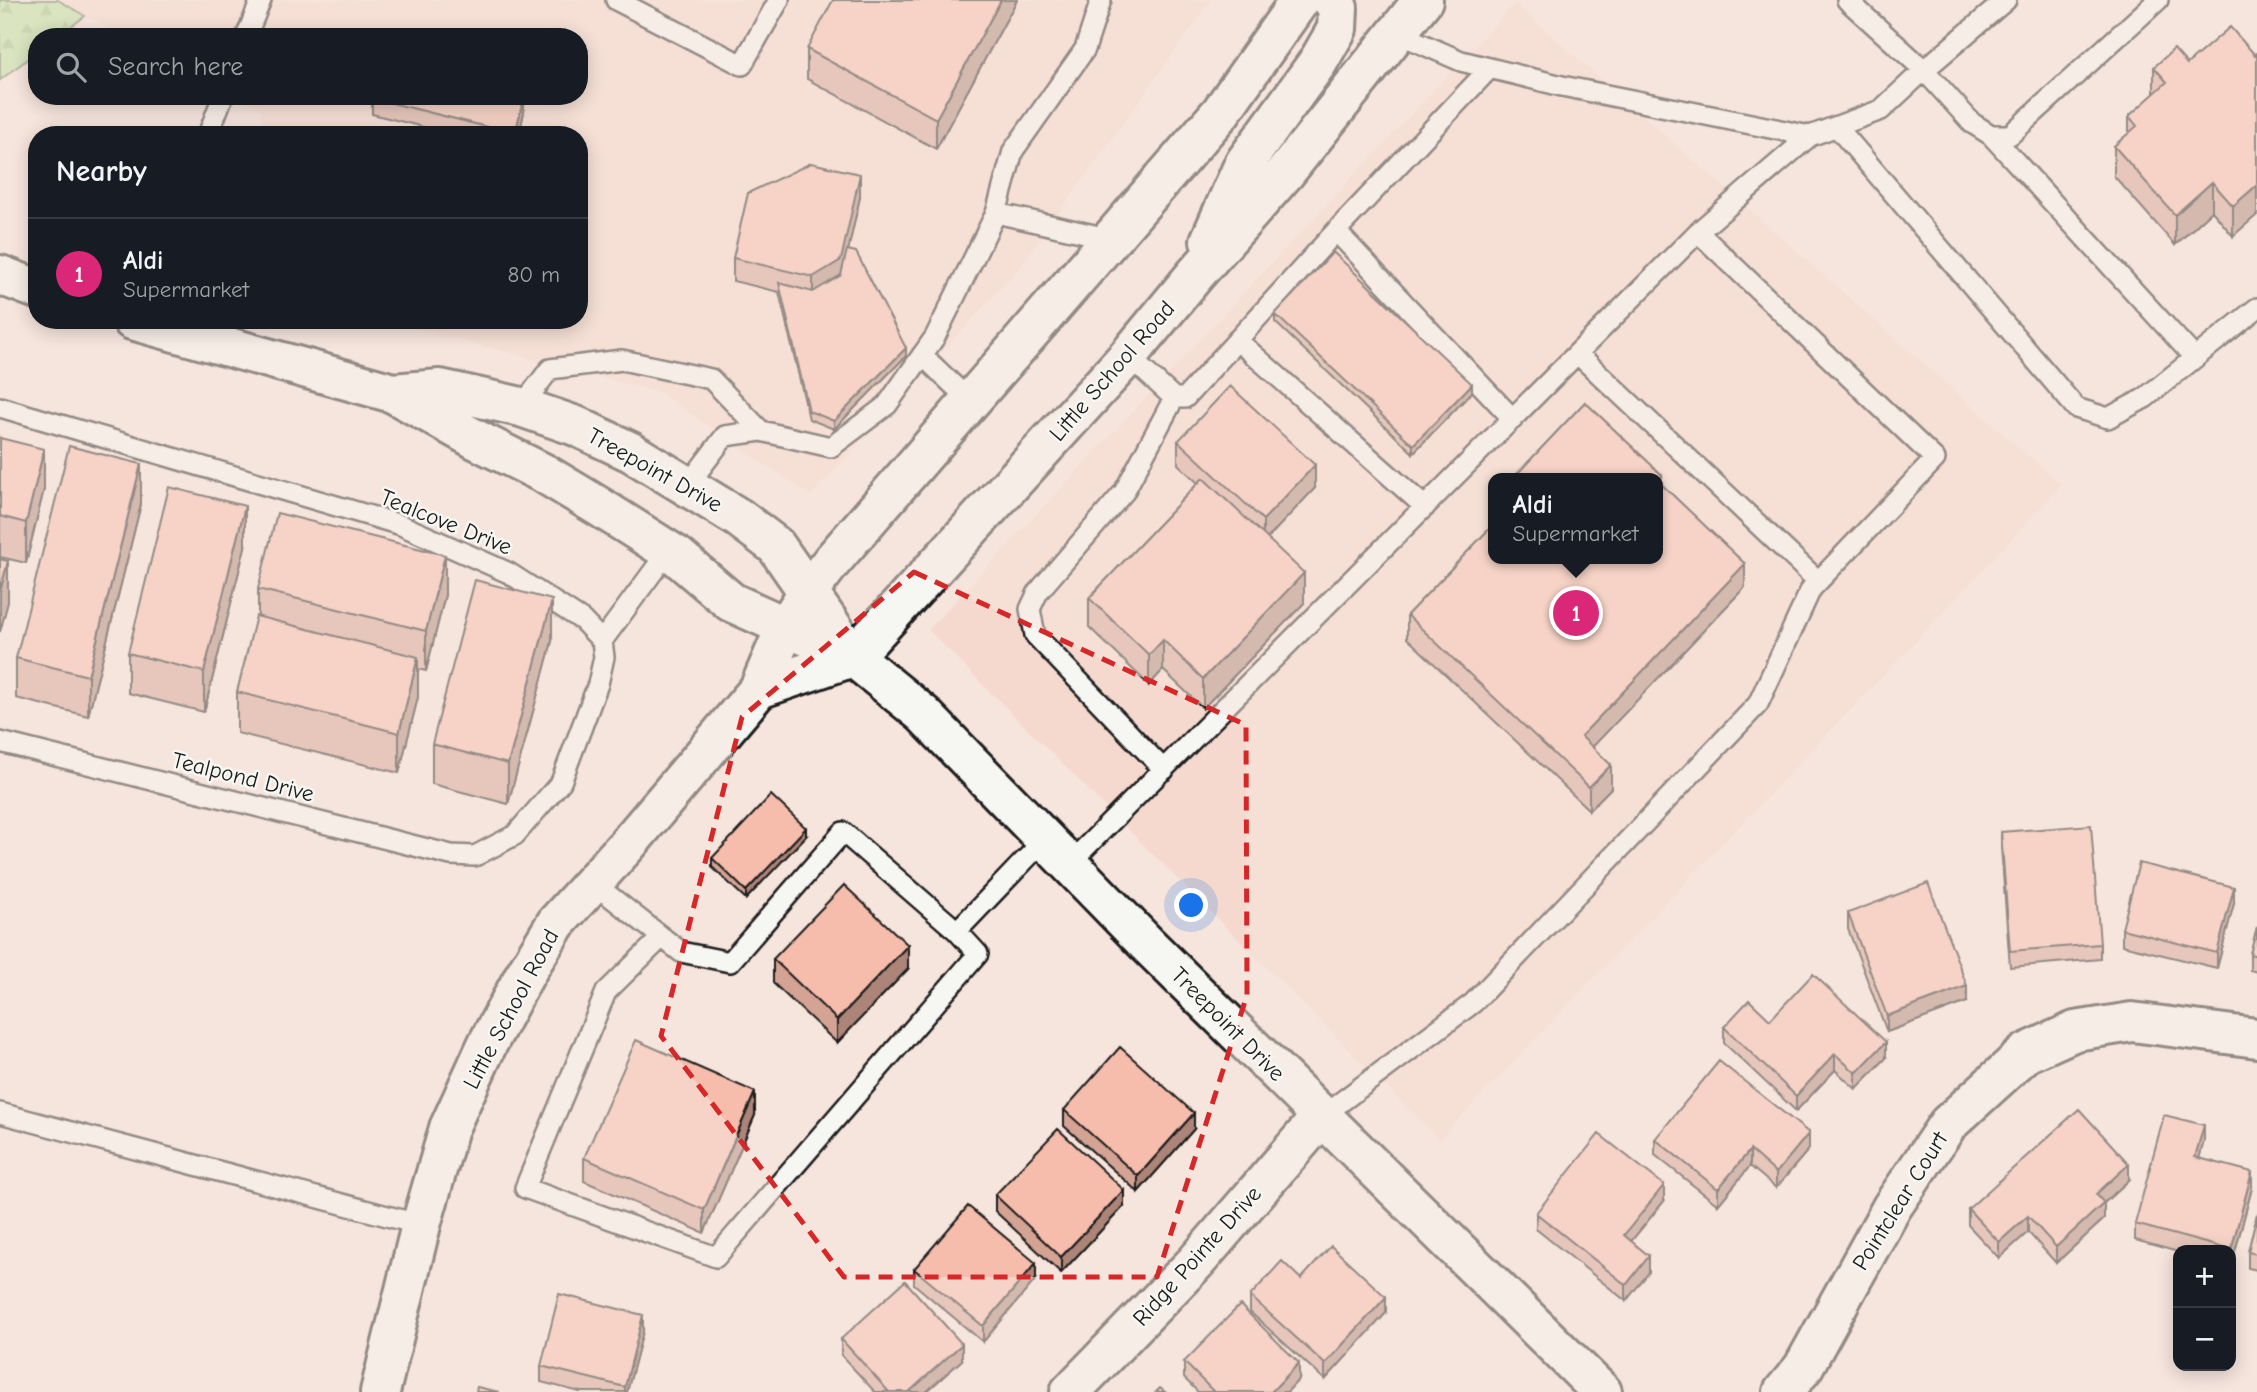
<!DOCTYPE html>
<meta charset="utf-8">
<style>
body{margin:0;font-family:"Comic Neue",sans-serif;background:#20242c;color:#f1f3f6}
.controls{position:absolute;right:21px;bottom:21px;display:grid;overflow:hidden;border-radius:14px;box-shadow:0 4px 18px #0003}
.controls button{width:63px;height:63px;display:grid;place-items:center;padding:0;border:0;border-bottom:2px solid #363941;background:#171b24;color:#f1f3f6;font:35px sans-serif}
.you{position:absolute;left:1192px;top:906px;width:24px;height:24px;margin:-18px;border:5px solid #fff;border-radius:50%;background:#1a73e8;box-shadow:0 0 0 10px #1a73e833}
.badge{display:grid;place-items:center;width:46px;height:46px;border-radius:50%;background:#db2777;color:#fff;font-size:23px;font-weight:700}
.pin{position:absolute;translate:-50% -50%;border:4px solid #fff;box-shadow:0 2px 7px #0006}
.popup{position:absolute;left:1488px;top:473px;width:175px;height:91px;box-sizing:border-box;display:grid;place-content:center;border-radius:14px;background:#171b24;filter:drop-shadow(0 2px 5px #0005);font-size:23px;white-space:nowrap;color:#9ea1a6}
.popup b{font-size:26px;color:#f1f3f6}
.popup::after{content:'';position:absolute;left:50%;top:100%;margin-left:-14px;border:14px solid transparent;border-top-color:#171b24}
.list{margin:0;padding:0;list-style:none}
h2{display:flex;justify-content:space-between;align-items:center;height:91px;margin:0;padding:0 28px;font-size:30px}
h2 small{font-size:23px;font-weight:400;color:#9ea1a6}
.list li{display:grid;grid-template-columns:46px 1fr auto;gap:21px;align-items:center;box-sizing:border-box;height:112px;padding:0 28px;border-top:2px solid #363941}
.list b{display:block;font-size:26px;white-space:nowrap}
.list p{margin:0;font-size:23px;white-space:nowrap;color:#9ea1a6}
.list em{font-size:23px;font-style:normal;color:#9ea1a6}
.icon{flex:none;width:38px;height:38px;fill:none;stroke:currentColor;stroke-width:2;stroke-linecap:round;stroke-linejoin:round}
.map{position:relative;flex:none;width:2257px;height:1392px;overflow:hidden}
.search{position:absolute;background:#171b24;box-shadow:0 4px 18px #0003;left:28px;top:28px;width:560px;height:77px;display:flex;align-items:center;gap:18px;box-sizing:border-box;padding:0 24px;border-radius:28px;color:#9ea1a6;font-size:26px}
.panel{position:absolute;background:#171b24;box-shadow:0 4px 18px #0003;left:28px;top:126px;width:560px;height:203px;border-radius:28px}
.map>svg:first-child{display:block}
.built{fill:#f6d9ce;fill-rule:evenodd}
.forest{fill:url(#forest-firs);stroke:#6a7f5d;stroke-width:2}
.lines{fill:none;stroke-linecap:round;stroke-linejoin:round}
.service-casing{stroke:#1c1c1c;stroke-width:24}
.minor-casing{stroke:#1c1c1c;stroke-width:44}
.tertiary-casing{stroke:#1c1c1c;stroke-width:44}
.secondary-casing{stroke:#1c1c1c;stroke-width:44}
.service{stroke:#f6f6f2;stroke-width:19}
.minor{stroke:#f6f6f2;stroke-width:38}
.tertiary{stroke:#f6f6f2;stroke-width:38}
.secondary{stroke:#f6f6f2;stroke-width:38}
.wall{fill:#d4a394;stroke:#1c1c1c;stroke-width:2}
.shaded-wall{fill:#ac8478;stroke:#1c1c1c;stroke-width:2}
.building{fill:#f6bdac;stroke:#1c1c1c;stroke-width:2}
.marked{fill:none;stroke:#d62828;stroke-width:5;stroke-dasharray:14 9;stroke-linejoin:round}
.labels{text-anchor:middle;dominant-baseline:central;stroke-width:5;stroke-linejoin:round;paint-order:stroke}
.street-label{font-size:23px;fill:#1c1c1c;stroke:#f6f6f2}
</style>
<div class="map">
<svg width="2257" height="1392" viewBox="0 0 2257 1392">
<defs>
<pattern id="forest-firs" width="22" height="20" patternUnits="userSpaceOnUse" patternTransform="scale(1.75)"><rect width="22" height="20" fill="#b9e29e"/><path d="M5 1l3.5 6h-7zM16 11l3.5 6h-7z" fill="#9ec188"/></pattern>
</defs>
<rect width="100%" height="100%" fill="#f6e5dd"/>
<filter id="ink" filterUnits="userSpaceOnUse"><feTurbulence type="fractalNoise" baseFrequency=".0143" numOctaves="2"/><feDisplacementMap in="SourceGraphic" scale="14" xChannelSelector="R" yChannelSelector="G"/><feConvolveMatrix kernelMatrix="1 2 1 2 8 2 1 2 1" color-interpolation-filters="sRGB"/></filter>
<g filter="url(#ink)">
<path class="built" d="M58 0H1212L1021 266 811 496 660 393 383 320H579V135H261V109L236 96H579V37H124Z
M1515 3 2062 485 1910 648 1439 1140 928 630ZM1494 478H1658V559H1494Z"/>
<path class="forest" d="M0 0H58L85 16 57 37H37V52L0 80Z"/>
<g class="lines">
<defs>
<path id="service" d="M616 0 742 65 779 0
M1101 0 1085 49 1013 151 996 213 1112 239
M1847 0 1924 70 1972 123 1991 135H2010L2158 0
M1397 33 1461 61 1562 86 1810 136
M246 37 261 0
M1837 127 2076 408 2108 418 2145 398 2257 308
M208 135 223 96
M1991 135 2194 357
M1336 231 1513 419
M1237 340 1425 507
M1578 354 1818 581
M922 355 970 401
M1128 356 1174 398H1185L1336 231 1490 68
M0 407 401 525 509 573 582 620 602 641 604 657 598 684 561 782 515 835 475 856 451 855 0 742
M521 407 550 369 622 360 711 379 761 431
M687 486 725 436 761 431 831 447 887 405 935 337 996 213
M602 641 669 550
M1164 770 1035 635 1030 609 1038 592 1124 492 1174 398
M1069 864 1698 232 1810 136 1881 110 1924 70 2006 0
M593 883 681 952 730 962 843 832 957 931 1045 839
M662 937 606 992 525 1188 716 1257 978 954 957 931
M0 1113 421 1225
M1321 1117 1473 1003 1758 704 1811 589 1935 459 1698 232"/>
<path id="minor" d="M1070 1392 1196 1262 1321 1117
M1783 1392 1803 1368 1892 1207 1948 1124 2026 1053 2075 1031 2132 1022 2257 1038"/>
<path id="tertiary" d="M0 275 37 289
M132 320 393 393 475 439 545 474 598 506 677 556 731 602 853 657 923 714 1146 943 1602 1392
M393 393 440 389 521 407 576 426 631 452 739 518 776 546 853 657"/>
<path id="secondary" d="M1210 241 1244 164 1318 62 1337 29 1338 8 1332 0
M759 689 853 657 1128 356 1195 275 1285 173 1423 0
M380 1392 421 1225 449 1128 487 1045 524 976 556 923 627 845 759 689 786 626 808 592 832 561 1221 112 1300 0"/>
</defs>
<use href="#service" class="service-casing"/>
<use href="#minor" class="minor-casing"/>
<use href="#tertiary" class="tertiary-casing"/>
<use href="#secondary" class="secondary-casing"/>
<use href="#service" class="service"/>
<use href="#minor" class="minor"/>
<use href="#tertiary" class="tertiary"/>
<use href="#secondary" class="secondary"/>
</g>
<path class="wall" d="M1017 0 936 149 807 79V49Z
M2255 55 2233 236 2212 211 2175 245 2114 176V146L2129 133V116L2154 94V67L2187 64Z
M372 98 524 112 519 135H455L372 114Z
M860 197 848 250 906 356 834 429 809 419 779 292 733 281V258Z
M1275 314 1472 392 1413 453 1275 322Z
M1585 402 1662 475V485L1745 564V587L1592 747 1611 765V788L1589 810 1407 638V615L1494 524V559H1658V478H1516V475Z
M0 438 44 489 26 563 0 557Z
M1178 441 1315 488 1267 539 1304 603 1203 708 1163 670 1149 685 1089 627V598L1198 483 1178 464Z
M141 504 88 716 16 698V658Z
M245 547 204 712 128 693V653Z
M258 589 445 595 426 671 418 669V697L399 773 237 733V692L258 617Z
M552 641 508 804 432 784V744Z
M2001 832 2100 944V959L2010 967 2001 847Z
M806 836 746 899 712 867V858Z
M2234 903 2217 968 2122 945V929Z
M1848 913 1967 1002 1887 1032 1848 929Z
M2257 927V972L2250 970V954Z
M773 959 908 969 837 1043 773 983Z
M1724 1027 1886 1058 1856 1089 1835 1070 1796 1111 1724 1043Z
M1064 1110 1194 1129 1138 1192 1064 1126Z
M755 1115 704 1233 584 1181V1158Z
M1655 1139 1809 1149 1776 1188 1750 1166 1718 1205 1655 1155Z
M2204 1141 2199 1158 2252 1188 2231 1266V1250H2178V1252L2135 1240V1224Z
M2129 1180 2104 1203V1219L2056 1263 2028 1232 1999 1258 1968 1225V1209Z
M995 1195 1124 1206 1061 1273 995 1211Z
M1664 1201 1631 1241 1649 1272 1626 1301 1536 1229V1213Z
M2257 1214V1270L2248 1268V1252Z
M914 1269 1036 1279 983 1342 914 1284Z
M1301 1279 1386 1313 1325 1380 1250 1312V1296Z
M643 1331 627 1392H580L541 1382V1366Z
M841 1339 962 1360 926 1392H875L841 1355Z
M1184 1362 1299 1379 1287 1392H1198L1184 1378Z"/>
<path class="shaded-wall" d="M1001 0H1017L936 149V119Z
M524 97V112L519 135H515Z
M860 174V197L841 283 813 300V277Z
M2212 182V211L2175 245V215Z
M2257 185V215L2233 236V206Z
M906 348V356L834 429V421Z
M1472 384V392L1413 453V445Z
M44 449V489L26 563V523Z
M141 464V504L88 716V676Z
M1315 465V488L1263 543V520Z
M1662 475V498L1658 503V480Z
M245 506V547L204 712V672Z
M445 555V595L426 671V631Z
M8 561V602L0 632V591Z
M1745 564V587L1581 759V736Z
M1304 573V603L1203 708V679Z
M552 600V641L508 804V764Z
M1163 640V670L1149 685V655Z
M418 657V697L399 773V733Z
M1611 765V788L1589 810V787Z
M806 828V836L746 899V891Z
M2234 887V903L2217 968V953Z
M908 945V969L837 1043V1020Z
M1967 986V1002L1887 1032V1016Z
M1886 1042V1058L1856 1089V1073Z
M1835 1054V1070L1796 1111V1096Z
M755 1092V1115L704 1233V1210Z
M1194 1113V1129L1138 1192V1176Z
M2204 1125V1141L2195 1173V1157Z
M1809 1133V1149L1776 1188V1173Z
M1750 1150V1166L1718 1205V1189Z
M2129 1164V1180L2096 1210V1194Z
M2252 1172V1188L2231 1266V1250Z
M1664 1185V1201L1624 1250V1235Z
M1124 1190V1206L1061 1273V1257Z
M2104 1203V1219L2056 1263V1247Z
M2028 1216V1232L1999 1258V1242Z
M1649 1256V1272L1626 1301V1285Z
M1036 1263V1279L983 1342V1326Z
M1386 1297V1313L1325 1380V1364Z
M643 1315V1331L627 1392H625V1387Z
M962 1344V1360L926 1392H909Z
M1299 1363V1379L1287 1392H1271Z"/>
<path class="building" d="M833 0H1001L936 119 807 49Z
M2230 27 2255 55 2257 53V185L2233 206 2212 182 2175 215 2114 146 2137 126 2129 116 2167 82 2154 67 2174 49 2187 64Z
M372 96H523L524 97 515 134 372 98Z
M811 163 860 174 841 260 813 277 733 258 748 193Z
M847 250 856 252 906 348 834 421 809 411 779 283 813 292 841 275Z
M1333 252 1472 384 1413 445 1275 314Z
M1230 386 1315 465 1263 520 1178 441Z
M1585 402 1662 475 1658 480V478H1520L1516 475Z
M0 438 44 449 26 523 0 516Z
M69 446 141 464 88 676 16 658Z
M1203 478 1304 573 1203 679 1163 640 1149 655 1089 598Z
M1658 481 1745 564 1581 736 1611 765 1589 787 1407 615 1494 524V559H1658Z
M169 487 245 506 204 672 128 653Z
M277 513 445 555 426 631 258 589Z
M0 559 8 561 0 591Z
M475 580 552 600 508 764 432 744Z
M256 616 418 657 399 733 237 692Z
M771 795 806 828 746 891 712 858Z
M2091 825 2100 944 2010 951 2001 832Z
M2139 863 2234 887 2217 953 2122 929Z
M1928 883 1967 986 1887 1016 1848 913Z
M844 885 908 945 837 1020 773 959Z
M2257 927V956L2250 954Z
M1813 974 1886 1042 1856 1073 1835 1054 1796 1096 1724 1027 1749 1000 1770 1020Z
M636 1040 755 1092 704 1210 584 1158Z
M1120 1047 1194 1113 1138 1176 1064 1110Z
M1719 1061 1809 1133 1776 1173 1750 1150 1718 1189 1655 1139Z
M2079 1109 2129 1164 2096 1194 2104 1203 2056 1247 2028 1216 1999 1242 1968 1209Z
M2164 1115 2204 1125 2195 1157 2252 1172 2231 1250 2135 1224Z
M1058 1129 1124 1190 1061 1257 995 1195Z
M1599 1134 1664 1185 1624 1235 1649 1256 1626 1285 1536 1213Z
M968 1206 1036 1263 983 1326 914 1269Z
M2257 1214V1254L2248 1252Z
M1331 1246 1386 1297 1325 1364 1250 1296 1282 1261 1301 1279Z
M905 1281 962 1344 909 1392H889L841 1339Z
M559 1294 643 1315 625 1387 541 1366Z
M1240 1305 1299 1363 1271 1392H1214L1184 1362Z
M477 1387 499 1392H476Z
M1160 1388 1165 1392H1156Z"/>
</g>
<path d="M0 0H2257V1392H0ZM914 572 1246 725 1247 995 1157 1277H844L661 1036 742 717Z" fill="#f6e5dd" fill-opacity=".55" fill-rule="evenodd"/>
<path class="marked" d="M914 572 1246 725 1247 995 1157 1277H844L661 1036 742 717Z"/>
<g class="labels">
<g class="street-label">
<text transform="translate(1112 371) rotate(-49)">Little School Road</text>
<text transform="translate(655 470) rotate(29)">Treepoint Drive</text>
<text transform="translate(446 522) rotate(22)">Tealcove Drive</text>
<text transform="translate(243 777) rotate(14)">Tealpond Drive</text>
<text transform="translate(511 1009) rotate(-62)">Little School Road</text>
<text transform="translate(1228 1024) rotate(45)">Treepoint Drive</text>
<text transform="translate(1900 1201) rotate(-58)">Pointclear Court</text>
<text transform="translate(1197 1256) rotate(-48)">Ridge Pointe Drive</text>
</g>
</g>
</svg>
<div class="controls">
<button>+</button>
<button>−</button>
</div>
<div class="you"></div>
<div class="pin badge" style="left:1576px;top:613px">1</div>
<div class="popup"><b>Aldi</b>Supermarket</div>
<div class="search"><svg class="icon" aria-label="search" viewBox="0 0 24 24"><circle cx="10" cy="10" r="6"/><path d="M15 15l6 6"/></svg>Search here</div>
<section class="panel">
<h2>Nearby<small></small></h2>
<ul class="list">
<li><span class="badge">1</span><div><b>Aldi</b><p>Supermarket</p></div><em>80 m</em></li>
</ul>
</section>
</div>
